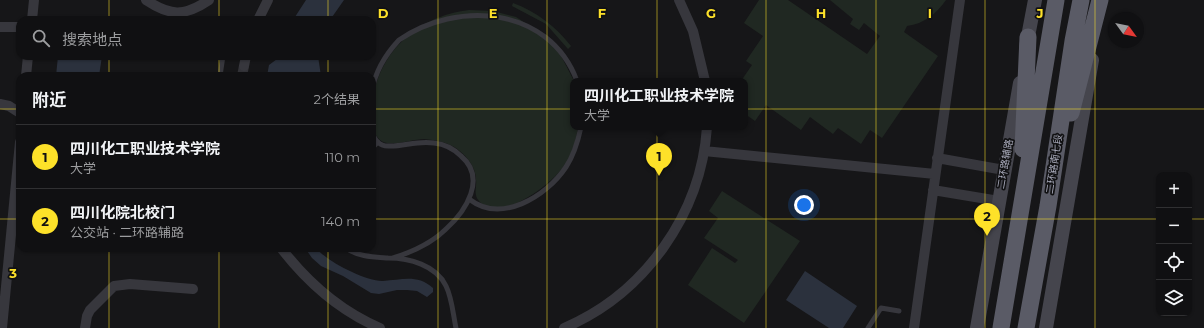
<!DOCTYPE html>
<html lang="zh">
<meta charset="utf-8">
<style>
body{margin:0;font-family:Montserrat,"Noto Sans SC",sans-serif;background:#19191b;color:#f1f3f6}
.controls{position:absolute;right:12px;bottom:12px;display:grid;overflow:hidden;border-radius:8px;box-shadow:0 1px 3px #0004}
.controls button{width:36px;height:36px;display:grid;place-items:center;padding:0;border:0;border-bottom:1px solid #303032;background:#101012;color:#f1f3f6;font:20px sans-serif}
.compass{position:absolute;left:1108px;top:12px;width:36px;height:36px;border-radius:50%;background:#101012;box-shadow:0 1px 3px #0004;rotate:123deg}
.you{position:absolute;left:804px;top:205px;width:14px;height:14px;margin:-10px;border:3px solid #fff;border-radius:50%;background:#1a73e8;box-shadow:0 0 0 6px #1a73e833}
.badge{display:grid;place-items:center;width:26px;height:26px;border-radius:50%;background:#fde129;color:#111;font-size:13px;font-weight:700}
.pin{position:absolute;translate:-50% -33px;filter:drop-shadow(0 1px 2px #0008)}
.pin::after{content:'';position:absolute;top:21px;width:14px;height:12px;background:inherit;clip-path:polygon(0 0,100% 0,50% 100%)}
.popup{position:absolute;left:570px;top:78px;width:178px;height:52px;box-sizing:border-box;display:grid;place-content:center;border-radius:8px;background:#101012;filter:drop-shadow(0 1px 3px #0005);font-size:13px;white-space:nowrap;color:#9c9d9f}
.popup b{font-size:15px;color:#f1f3f6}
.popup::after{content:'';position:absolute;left:50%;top:100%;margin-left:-8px;border:8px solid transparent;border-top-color:#101012}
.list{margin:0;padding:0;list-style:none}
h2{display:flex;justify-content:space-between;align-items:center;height:52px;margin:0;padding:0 16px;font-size:17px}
h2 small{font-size:13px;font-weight:400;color:#9c9d9f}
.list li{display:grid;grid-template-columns:26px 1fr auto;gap:12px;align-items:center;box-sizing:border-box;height:64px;padding:0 16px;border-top:1px solid #303032}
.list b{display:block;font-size:15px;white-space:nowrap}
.list p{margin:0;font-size:13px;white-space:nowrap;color:#9c9d9f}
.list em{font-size:13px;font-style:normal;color:#9c9d9f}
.icon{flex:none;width:22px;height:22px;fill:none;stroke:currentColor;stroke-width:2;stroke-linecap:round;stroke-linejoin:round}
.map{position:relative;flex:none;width:1204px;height:328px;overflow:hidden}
.search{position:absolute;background:#101012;box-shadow:0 1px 3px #0004;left:16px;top:16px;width:360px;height:44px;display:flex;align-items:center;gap:10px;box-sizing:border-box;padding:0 14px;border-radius:12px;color:#9c9d9f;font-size:15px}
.panel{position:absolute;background:#101012;box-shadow:0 1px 3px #0004;left:16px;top:72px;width:360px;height:180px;border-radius:12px}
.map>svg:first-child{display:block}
.green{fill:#202822}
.water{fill:#2b313d}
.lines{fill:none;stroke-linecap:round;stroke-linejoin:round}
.minor-tunnel{stroke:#333338;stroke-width:10;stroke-dasharray:10 5;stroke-linecap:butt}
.service{stroke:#37373d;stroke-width:5}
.minor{stroke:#37373d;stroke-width:10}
.secondary{stroke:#45454d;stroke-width:14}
.trunk{stroke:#5a5b66;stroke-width:17}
.grid{fill:none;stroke:#fde129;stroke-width:1;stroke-opacity:0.55}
.labels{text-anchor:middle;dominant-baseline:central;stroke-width:3.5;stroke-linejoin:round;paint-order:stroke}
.street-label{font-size:10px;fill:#a7a9b9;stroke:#111113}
.grid-label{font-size:13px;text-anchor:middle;font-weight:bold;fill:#fde129;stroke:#111113;stroke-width:3.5;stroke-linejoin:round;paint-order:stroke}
</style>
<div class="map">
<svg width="1204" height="328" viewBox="0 0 1204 328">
<rect width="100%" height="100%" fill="#161618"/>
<path class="green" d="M759 0H788L867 54 880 36 864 23 859 30 850 24 853 19 830 0H946C937 13 924 24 907 26L904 32 938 56 882 138 870 130 861 144 838 128 833 134 810 117 801 130 766 105 755 121 745 114V81H741L752 65 746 61 763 36 744 23Z
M513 3C537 12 555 26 571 46L568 49 546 24 512 6Z
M469 10 493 11 516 17 544 35 559 52 574 81 573 127H578C576 141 572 155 564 166 551 185 500 224 479 201 473 194 477 188 476 180 476 167 467 156 456 148 447 142 435 140 424 139 413 139 388 148 380 140 372 134 372 118 372 109 375 54 417 16 469 10Z
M722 191 800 241 744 323 688 285 712 248 735 263 738 260 704 238 718 218 709 211Z"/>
<path class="water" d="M306 0H344L330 20H293Z
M58 56H102L99 76H56Z
M281 56H318L321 76H267L269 65Z
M305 248H316C326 261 367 282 383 281 402 280 417 274 433 288V292L427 297 417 291 407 290H397L379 294 371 293 343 276 321 266 312 258Z
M805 271 857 306 843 328H829L786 300Z"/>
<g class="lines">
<path class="minor-tunnel" d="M242 76 244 66"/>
<path class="service" d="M220 76 223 56
M372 91C375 72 386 54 399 40 457 0 549 6 577 81
M372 131C374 139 379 146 388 146 403 147 417 140 434 143 444 144 454 149 461 156 487 178 466 211 446 229 431 244 412 252 393 258
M372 148 378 142
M469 199C501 224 546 197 566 167 574 155 578 141 581 127
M346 248C358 257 374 257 388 258 409 258 436 265 446 286 452 298 453 314 456 328
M868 328 881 308 899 311"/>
<path class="minor" d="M146 0C170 16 184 17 209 0
M679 0 693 31 705 81
M32 20 34 0
M258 20 268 0
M0 27H20
M244 66 246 56
M26 76 28 56
M0 104 9 106 20 113
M704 151 935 174
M937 158 1004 170
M933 190 999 201
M281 248C308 283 340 311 380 328
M2 328 20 142
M85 328 87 316 90 310 114 286 130 284 193 289
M564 328C644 294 701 215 707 127
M914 328 960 0"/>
<path class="secondary" d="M1026 47 1035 0
M977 328 1020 83
M1046 328 1092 60"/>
<path class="trunk" d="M1071 113 1100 0
M1023 149 1028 37
M1001 328 1056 0
M1026 328 1048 206 1073 41 1081 0"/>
</g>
<path class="grid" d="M109 0V20M219 0V20M328 0V20M438 0V328M547 0V328M657 0V328M766 0V328M876 0V328M985 0V328M1095 0V328M109 56V76M219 56V76M328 56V76M0 109H20M372 109H1204M0 219H20M372 219H1159M1189 219H1204M109 248V328M219 248V328M328 248V328"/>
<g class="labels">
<g class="street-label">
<text transform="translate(1005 164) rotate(-80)">二环路辅路</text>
<text transform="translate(1054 164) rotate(-81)">二环路南七段</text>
</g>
</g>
<g class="grid-label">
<text x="383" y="18">D</text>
<text x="493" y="18">E</text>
<text x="602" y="18">F</text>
<text x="711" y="18">G</text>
<text x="821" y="18">H</text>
<text x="930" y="18">I</text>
<text x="1040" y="18">J</text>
<text x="13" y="278">3</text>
</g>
</svg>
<div class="controls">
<button>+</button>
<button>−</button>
<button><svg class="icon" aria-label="locate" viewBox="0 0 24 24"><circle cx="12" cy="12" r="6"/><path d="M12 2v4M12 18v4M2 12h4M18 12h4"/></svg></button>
<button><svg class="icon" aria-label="layers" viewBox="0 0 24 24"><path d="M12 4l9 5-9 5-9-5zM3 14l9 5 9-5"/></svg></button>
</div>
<svg class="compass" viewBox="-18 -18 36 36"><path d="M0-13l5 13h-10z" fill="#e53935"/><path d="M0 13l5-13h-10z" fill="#9c9d9f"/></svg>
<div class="you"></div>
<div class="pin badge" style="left:659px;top:176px">1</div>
<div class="popup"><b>四川化工职业技术学院</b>大学</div>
<div class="pin badge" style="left:987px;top:236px">2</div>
<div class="search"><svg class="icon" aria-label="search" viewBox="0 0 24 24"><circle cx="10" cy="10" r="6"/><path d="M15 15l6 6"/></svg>搜索地点</div>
<section class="panel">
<h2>附近<small>2个结果</small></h2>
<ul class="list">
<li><span class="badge">1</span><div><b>四川化工职业技术学院</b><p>大学</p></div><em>110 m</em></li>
<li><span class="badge">2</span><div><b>四川化院北校门</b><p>公交站 · 二环路辅路</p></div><em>140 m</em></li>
</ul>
</section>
</div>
